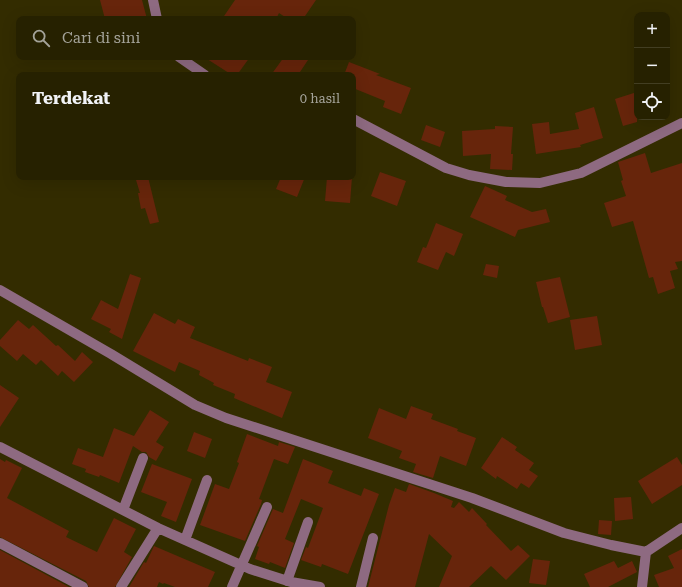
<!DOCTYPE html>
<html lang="id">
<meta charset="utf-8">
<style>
body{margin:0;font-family:"Roboto Serif",serif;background:#2e290a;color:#f1f3f6}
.controls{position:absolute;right:12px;top:12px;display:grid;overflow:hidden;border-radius:8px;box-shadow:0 4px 16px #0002}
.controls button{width:36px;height:36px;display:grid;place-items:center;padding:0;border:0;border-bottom:1px solid #423e22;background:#262100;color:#f1f3f6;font:20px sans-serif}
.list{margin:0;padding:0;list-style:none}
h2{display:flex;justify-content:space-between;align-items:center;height:52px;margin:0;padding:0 16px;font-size:17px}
h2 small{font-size:13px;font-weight:400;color:#a4a399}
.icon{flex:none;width:22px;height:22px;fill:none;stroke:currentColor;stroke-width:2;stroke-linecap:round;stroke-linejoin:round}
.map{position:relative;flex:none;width:682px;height:587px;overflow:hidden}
.search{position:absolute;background:#262100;box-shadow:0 4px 16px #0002;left:16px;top:16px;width:340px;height:44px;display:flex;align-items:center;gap:10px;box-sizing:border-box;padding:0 14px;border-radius:8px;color:#a4a399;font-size:15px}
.panel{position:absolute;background:#262100;box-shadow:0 4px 16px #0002;left:16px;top:72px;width:340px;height:108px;border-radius:8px}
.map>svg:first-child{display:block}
.building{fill:#67250b}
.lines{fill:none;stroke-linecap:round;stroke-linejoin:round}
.minor{stroke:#8e6a81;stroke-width:10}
</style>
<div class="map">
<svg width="682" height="587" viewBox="0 0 682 587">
<rect width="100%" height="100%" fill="#332c00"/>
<path class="building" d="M100 0H142L147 19H105Z
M235 0H316L303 19H288L279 13 276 19H222Z
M204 57H250L237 75H232Z
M284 57H310L298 75H271Z
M349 62 380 74 376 75 411 88 401 114 383 107 385 101 353 88V75H344Z
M637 92V122L623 126 615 99Z
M594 107 603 138 580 145 581 147 536 154 532 124 549 122 550 134 579 129 575 113Z
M426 125 445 132 440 147 421 140Z
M495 126 513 127 511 154H513L512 170 490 169 491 154 463 156 462 131 495 129Z
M645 153 651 173 682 163V261L675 262 678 269 670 271 675 288 658 294 653 277 649 278 633 221 612 227 604 203 626 196 621 181 623 180 618 162Z
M380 172 406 181 397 206 371 196Z
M145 177H148L159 222 150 224 145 208 141 209 138 193H140L136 180Z
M281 177H305L297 197 276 189Z
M327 177H352L350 203 325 201Z
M485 186 507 196 505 200 532 212 546 209 550 222 518 230 515 237 470 217Z
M436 223 463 234 454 256 446 252 438 270 417 262 423 247 426 248Z
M486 264 499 266 497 278 483 275Z
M130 274 141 278 122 339 109 332 111 329 91 319 101 300 118 309Z
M560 277 570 317 548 323 543 307H542L536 282Z
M154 313 175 324 178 319 195 327 190 338 248 361 249 358 272 367 266 382 292 392 282 418 234 398 235 394 213 385 214 383 199 375 200 371 179 362 175 372 133 351Z
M597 316 602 345 575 350 570 320Z
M18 320 29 329 33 325 56 346 58 345 75 361 82 352 93 362 74 382 62 371 58 376 41 360 36 365 23 354 17 361 0 346V340Z
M0 385 19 398 0 427Z
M411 406 433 414 431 419 458 429 457 431 476 438 466 466 440 456 433 478 413 472 416 464 399 458 402 451 368 438 379 408 406 419Z
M150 410 169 422 156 442 164 447 156 461 149 457 146 452H142L133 446 119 483 100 475 99 477 85 472 86 469 72 464 78 448 103 457 114 428 134 436Z
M194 432 212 439 205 458 187 451Z
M247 434 278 446 279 442 295 447 288 464 274 459 259 499 262 500 261 504 245 541 200 525 215 484 229 489 239 463 237 462Z
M502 437 517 447 515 450 534 463 529 470 538 476 529 488 521 483 517 489 497 476 496 479 481 468Z
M677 457 682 465V485L652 504 638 481Z
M0 459 5 462 6 460 22 468 7 498 69 531 66 537 97 552 114 518 136 529 124 552 132 557 115 587H89L86 581 0 537Z
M303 459 333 471 328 483 361 496 364 488 379 494 348 574 322 564 321 567 301 560 306 547 308 548 323 508 301 499 285 539 294 543 285 568 270 562 269 564 255 559 259 547 257 546 273 509 283 513Z
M152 464 192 479 176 522 161 516 167 502 141 492Z
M409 484 434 493 453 501 451 507 454 508 459 502 469 512 472 508 487 524 486 525 511 551 518 545 530 556 506 580 491 566 469 587H439L452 556 429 534 415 587H368L389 505 395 488 406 492Z
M631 497 633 519 615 521 614 498Z
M599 520 612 521 611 535 598 534Z
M154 546 215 572 208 587H175L164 583 163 584 159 582 157 587H129L144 562 146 563Z
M682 549V587H659L654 575 674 568 668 556Z
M0 550 69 587H0Z
M533 559 550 561 546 585 529 583Z
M614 561 618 568 632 561 637 572 608 587H590L584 574Z"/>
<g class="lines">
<path class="minor" d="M153 0 157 19
M179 57 205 75
M353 119 446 168 469 175 506 182 540 183 581 173 682 123
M0 290 111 354 195 405 226 418 472 498 564 533 611 545 646 552 682 528
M0 447 158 528 250 569 291 582 320 587
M123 510 143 458
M185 540 207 480
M0 543 83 587
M287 581 308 522
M121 587 158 528
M232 587 267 507
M361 587 373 538
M642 587 646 552"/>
</g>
</svg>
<div class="controls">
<button>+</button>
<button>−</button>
<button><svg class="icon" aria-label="locate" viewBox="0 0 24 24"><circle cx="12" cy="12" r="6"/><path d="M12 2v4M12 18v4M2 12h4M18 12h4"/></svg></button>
</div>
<div class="search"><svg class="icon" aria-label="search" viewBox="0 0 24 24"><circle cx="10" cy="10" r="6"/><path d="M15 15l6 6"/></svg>Cari di sini</div>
<section class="panel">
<h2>Terdekat<small>0 hasil</small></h2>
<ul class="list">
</ul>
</section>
</div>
